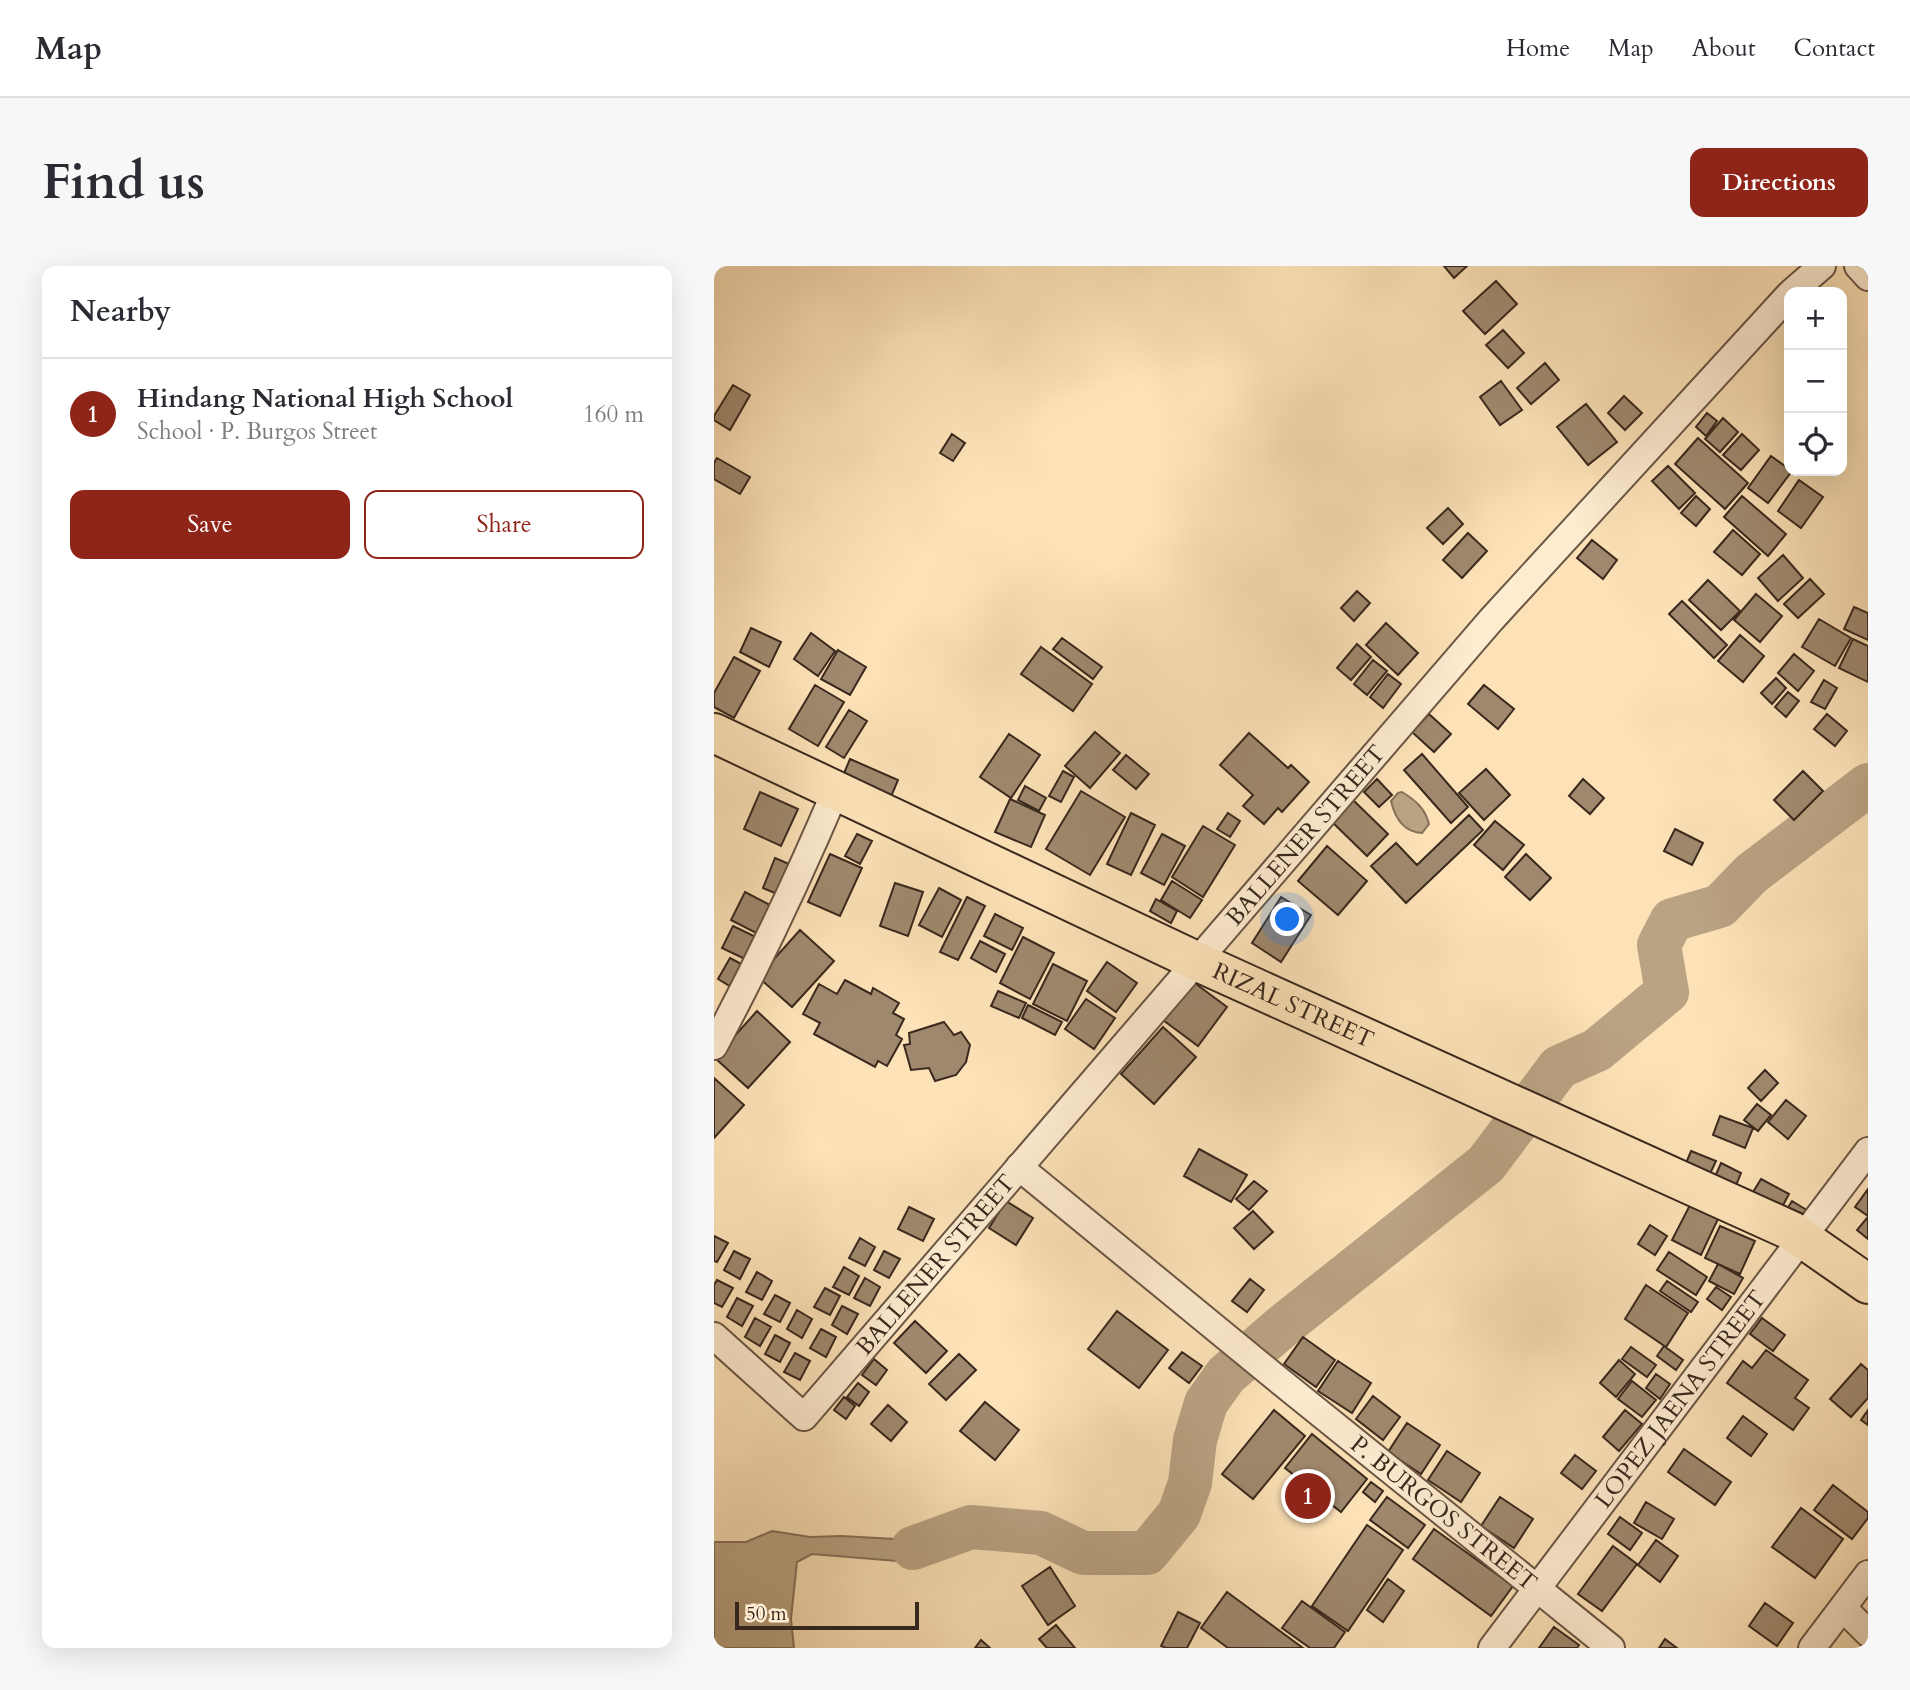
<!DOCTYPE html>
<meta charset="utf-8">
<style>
body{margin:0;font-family:Cardo,serif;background:#f7f7f7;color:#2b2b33}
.controls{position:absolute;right:21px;top:21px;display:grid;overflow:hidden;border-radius:14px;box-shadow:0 7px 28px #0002}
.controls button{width:63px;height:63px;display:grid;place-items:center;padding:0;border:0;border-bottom:2px solid #e1e1e2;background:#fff;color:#2b2b33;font:35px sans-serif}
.scale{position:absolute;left:21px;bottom:18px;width:184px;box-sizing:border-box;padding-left:7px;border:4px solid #39281d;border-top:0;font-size:19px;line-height:24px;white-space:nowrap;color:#39281d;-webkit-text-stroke:5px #feecd1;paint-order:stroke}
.you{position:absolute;left:574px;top:654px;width:24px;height:24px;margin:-18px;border:5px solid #fff;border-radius:50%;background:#1a73e8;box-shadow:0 0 0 10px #1a73e833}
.badge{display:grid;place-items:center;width:46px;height:46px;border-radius:50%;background:#8f2418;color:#fff;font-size:23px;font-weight:700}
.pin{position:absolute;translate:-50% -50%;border:4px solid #fff;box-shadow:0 2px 7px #0006}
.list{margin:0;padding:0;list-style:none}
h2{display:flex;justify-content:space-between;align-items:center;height:91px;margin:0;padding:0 28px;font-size:30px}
h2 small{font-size:23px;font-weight:400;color:#7c7c81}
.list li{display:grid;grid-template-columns:46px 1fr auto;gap:21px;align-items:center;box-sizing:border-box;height:112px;padding:0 28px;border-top:2px solid #e1e1e2}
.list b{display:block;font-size:26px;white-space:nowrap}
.list p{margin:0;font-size:23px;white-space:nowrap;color:#7c7c81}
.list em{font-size:23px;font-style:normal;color:#7c7c81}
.actions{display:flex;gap:14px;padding:21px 28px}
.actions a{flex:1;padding:16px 0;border:2px solid #8f2418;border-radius:14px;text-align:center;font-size:24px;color:#8f2418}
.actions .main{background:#8f2418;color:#fff}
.icon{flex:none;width:38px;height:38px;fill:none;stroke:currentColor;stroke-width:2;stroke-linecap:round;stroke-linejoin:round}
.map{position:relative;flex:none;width:1154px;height:1382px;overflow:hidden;border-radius:14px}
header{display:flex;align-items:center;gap:42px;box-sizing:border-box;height:98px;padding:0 35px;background:#fff;border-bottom:2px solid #e1e1e2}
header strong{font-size:33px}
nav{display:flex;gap:38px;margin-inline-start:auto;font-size:24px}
.intro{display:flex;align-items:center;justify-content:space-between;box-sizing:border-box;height:168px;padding:0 42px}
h1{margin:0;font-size:49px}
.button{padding:18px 32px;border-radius:14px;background:#8f2418;color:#fff;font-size:24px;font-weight:700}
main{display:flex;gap:42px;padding:0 42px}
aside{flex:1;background:#fff;border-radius:14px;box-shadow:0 7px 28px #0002}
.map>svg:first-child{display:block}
.water{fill:#baa383;stroke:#86725a;stroke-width:2}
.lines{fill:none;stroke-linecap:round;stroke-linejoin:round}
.river{stroke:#baa383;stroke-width:44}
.building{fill:#9f896e;stroke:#39281d;stroke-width:2}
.street-casing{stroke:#6a5644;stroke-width:30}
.primary-casing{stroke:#39281d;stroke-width:42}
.street{stroke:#feecd1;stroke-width:26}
.primary{stroke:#fde2b8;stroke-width:38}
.labels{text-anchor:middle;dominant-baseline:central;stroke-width:5;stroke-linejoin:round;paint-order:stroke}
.street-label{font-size:24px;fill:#39281d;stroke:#feecd1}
</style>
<header>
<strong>Map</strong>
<nav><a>Home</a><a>Map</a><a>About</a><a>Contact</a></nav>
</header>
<div class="intro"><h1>Find us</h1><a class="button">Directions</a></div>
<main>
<aside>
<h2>Nearby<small></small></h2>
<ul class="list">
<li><span class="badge">1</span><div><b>Hindang National High School</b><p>School · P. Burgos Street</p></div><em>160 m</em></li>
</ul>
<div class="actions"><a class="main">Save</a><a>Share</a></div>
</aside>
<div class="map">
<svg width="1154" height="1382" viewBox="0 0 1154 1382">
<rect width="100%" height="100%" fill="#fde2b8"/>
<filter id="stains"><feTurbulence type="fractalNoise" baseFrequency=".00286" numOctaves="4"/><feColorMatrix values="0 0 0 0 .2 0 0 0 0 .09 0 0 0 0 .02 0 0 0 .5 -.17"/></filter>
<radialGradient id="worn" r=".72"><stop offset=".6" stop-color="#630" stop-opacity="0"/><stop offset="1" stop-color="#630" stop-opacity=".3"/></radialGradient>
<path class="water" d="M688 526C701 534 711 542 715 558L708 567C689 566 681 552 677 535L684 527Z
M58 1265 96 1271 127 1270 199 1274V1282L183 1295 98 1288 83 1296 77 1353 80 1382H0V1276H32Z"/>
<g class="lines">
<path class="river" d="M199 1282 257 1261 327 1267 369 1287H433L465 1248 476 1217 481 1174 492 1137 512 1109 570 1059 772 898 845 801 883 784 953 726 945 679 958 654 1006 640 1037 608 1154 519"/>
</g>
<path class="building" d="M730 0H753L740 12Z
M782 15 803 38 771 68 749 45Z
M789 64 810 87 794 102 772 79Z
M831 97 845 114 817 138 803 122Z
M787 115 808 144 786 159 766 131Z
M19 119 36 129 16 164 0 154V150Z
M910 130 928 147 911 164 894 147Z
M872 138 903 176 874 199 843 161Z
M993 147 1003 155 992 170 982 161Z
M1009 152 1024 166 1006 186 991 173Z
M238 168 251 177 239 195 226 187Z
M1028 168 1045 184 1027 204 1009 189Z
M984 172 1034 217 1011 243 961 198Z
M1057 190 1078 205 1054 237 1034 222Z
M3 192 36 211 26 228 0 213V197Z
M954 200 981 227 965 243 938 215Z
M1085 214 1109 231 1087 262 1064 245Z
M982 230 996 243 982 260 967 247Z
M1028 230 1072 268 1054 290 1010 251Z
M734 242 749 258 729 278 713 262Z
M1019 264 1046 288 1028 309 1000 286Z
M754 267 773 285 748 312 729 294Z
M878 274 903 294 889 313 863 292Z
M1069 289 1089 312 1064 335 1044 312Z
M1096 313 1110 328 1084 352 1070 338Z
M994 314 1026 345 1007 364 975 334Z
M643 325 656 337 640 355 627 342Z
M1042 328 1068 350 1046 376 1020 354Z
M968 335 1013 379 1000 392 955 348Z
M1140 341 1154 347V374L1130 363Z
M1105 353 1137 372 1121 400 1088 381Z
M672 357 704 387 684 409 652 379Z
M37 362 67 376 55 401 26 386Z
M97 367 121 385 104 410 80 393Z
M1026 369 1050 390 1029 416 1004 395Z
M348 372 388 401 379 413 339 383Z
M1139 373 1154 380V416L1125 402Z
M643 378 657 391 637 414 623 402Z
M327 381 378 418 359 445 307 408Z
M124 384 152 401 136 429 107 413Z
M1080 388 1100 405 1084 425 1064 407Z
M20 391 46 405 20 452 0 441V427Z
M659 394 673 405 653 429 640 418Z
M674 408 687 418 669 442 656 431Z
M1062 412 1072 422 1058 438 1047 427Z
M1110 414 1123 422 1111 443 1097 436Z
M101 419 130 436 104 480 75 463Z
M770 419 800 443 784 463 754 438Z
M1074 426 1085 435 1072 451 1061 441Z
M135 444 153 455 130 492 112 481Z
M715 448 737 468 720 486 698 466Z
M1113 448 1133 465 1121 480 1100 463Z
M381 466 406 487 376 522 351 500Z
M535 467 574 502 577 499 595 516 568 546 564 542 550 558 529 540 539 529 506 499Z
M295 468 326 489 297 532 266 511Z
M708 488 754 541 737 557 690 504Z
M412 489 435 508 422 523 399 504Z
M136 493 184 514 176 533 128 512Z
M772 503 796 529 770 554 745 527Z
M349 505 360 511 347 536 335 530Z
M1089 505 1109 525 1080 554 1060 534Z
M663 513 678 529 665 541 650 526Z
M869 513 890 532 876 548 855 530Z
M311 520 332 532 325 545 304 534Z
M367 525 411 551 376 609 332 583Z
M46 526 84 543 67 580 30 563Z
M636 531 674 568 653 590 615 553Z
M296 533 331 549 317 581 281 566Z
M417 547 441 559 417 609 393 598Z
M514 547 526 555 516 571 503 563Z
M755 549 769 564 692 637 657 600 682 577 703 599Z
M781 555 810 579 789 604 760 579Z
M489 560 521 579 489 631 458 611Z
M961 563 989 577 978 599 950 585Z
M143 568 158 575 146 598 131 590Z
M448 568 471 580 450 619 427 607Z
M613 580 653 615 624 649 584 615Z
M116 588 148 602 126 650 94 636Z
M812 588 837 612 816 634 791 611Z
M61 592 82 601 70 631 49 622Z
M458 615 488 634 476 652 447 634Z
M181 617 209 626 194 670 166 660Z
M225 622 247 634 228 671 205 659Z
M31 626 58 640 44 668 17 654Z
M253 631 271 640 244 694 226 686Z
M567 631 597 649 567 696 538 677Z
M442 633 463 645 457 657 436 645Z
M281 648 309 662 298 684 270 670Z
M19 660 48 674 37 696 8 682Z
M86 664 120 695 78 741 44 711Z
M309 671 340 687 316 733 286 717Z
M266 675 291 688 282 706 257 692Z
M16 692 31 700 19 722 4 713Z
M393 696 423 717 402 746 373 725Z
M339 698 373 715 353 755 319 738Z
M131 714 157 728 159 722 185 737 179 747 190 753 182 769 188 773 173 800 164 795 161 801 100 768 106 757 89 748 105 718 123 728Z
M478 715 513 741 484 780 449 754Z
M284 725 312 737 305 752 277 740Z
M372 733 401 752 380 783 351 763Z
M314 739 348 756 341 769 308 752Z
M43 745 76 776 34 822 1 792Z
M230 756 240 769 247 766 256 779 252 796 242 809 221 815 215 802 197 804 190 779 196 778 195 767Z
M449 761 482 791 440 838 407 808Z
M1051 804 1064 817 1047 835 1034 822Z
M0 812 30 839 0 872Z
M1072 834 1092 850 1074 873 1054 856Z
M1043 838 1057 849 1044 865 1030 854Z
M1006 850 1039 862 1031 882 999 869Z
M485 883 533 909 517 936 470 910Z
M977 885 1002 895 994 912 970 902Z
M1007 897 1027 907 1021 922 1000 913Z
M1047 913 1075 928 1065 947 1036 931Z
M540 915 553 925 535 944 522 933Z
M1154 923V950L1141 941Z
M292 935 319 952 302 979 275 962Z
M1078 935 1096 946 1089 959 1070 948Z
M976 939 1004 953 987 989 958 974Z
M195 941 220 953 209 975 184 963Z
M539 945 559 966 540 983 520 962Z
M1153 952 1154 953V973L1143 964Z
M936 959 953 970 941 989 924 978Z
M1006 960 1041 975 1026 1008 991 992Z
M0 970 14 977 3 996 0 995Z
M146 972 161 981 151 1000 135 992Z
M20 985 36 993 26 1013 10 1004Z
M170 985 186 993 175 1012 160 1004Z
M955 986 993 1011 982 1029 943 1004Z
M1004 998 1029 1012 1020 1028 995 1015Z
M130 1001 145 1010 135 1029 119 1021Z
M43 1006 58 1015 48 1034 32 1026Z
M151 1012 166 1021 156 1040 140 1032Z
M536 1013 550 1024 533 1046 518 1035Z
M3 1014 19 1022 8 1041 0 1037V1019Z
M953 1015 984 1036 977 1046 946 1025Z
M932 1019 974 1047 952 1081 911 1053Z
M1002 1021 1017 1031 1008 1044 993 1033Z
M111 1022 126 1030 116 1049 100 1041Z
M61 1029 76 1037 66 1056 50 1048Z
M23 1032 39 1040 28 1060 13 1051Z
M128 1040 144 1048 133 1068 118 1059Z
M83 1044 98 1053 88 1072 73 1063Z
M403 1045 454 1084 425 1122 374 1083Z
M41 1052 57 1061 46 1080 31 1071Z
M1048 1052 1071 1069 1059 1085 1036 1068Z
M201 1055 233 1085 212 1107 180 1077Z
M107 1063 122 1071 112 1091 96 1082Z
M61 1069 76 1077 66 1096 51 1088Z
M589 1071 621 1094 602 1121 570 1098Z
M950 1080 969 1094 962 1104 943 1090Z
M917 1081 942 1099 933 1111 908 1093Z
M1052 1084 1094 1114 1081 1132 1095 1142 1079 1164 1013 1117 1029 1095 1038 1102Z
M468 1086 488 1100 475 1117 455 1102Z
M81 1087 96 1095 86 1114 70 1106Z
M245 1088 262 1104 232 1134 215 1118Z
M160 1093 173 1104 162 1119 148 1109Z
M905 1094 921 1108 902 1131 886 1117Z
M624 1095 657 1117 638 1147 604 1125Z
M1147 1098 1154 1104V1132L1137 1151 1116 1133Z
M942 1108 956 1118 946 1133 932 1122Z
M918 1115 942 1134 928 1151 904 1133Z
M144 1117 155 1126 145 1140 133 1131Z
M659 1130 686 1151 669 1174 642 1153Z
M130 1131 141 1140 132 1153 120 1144Z
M271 1136 305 1164 281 1194 246 1165Z
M174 1139 193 1156 177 1175 157 1158Z
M560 1144 591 1170 539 1233 508 1208Z
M911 1144 928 1158 905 1185 889 1171Z
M1154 1144V1159L1147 1154Z
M1029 1150 1053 1168 1037 1190 1013 1172Z
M693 1157 726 1179 707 1208 674 1186Z
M598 1168 653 1213 627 1246 571 1202Z
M970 1183 1017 1216 1001 1239 954 1206Z
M733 1185 766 1207 747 1236 714 1214Z
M861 1189 882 1205 868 1223 847 1207Z
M657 1216 669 1225 661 1236 649 1226Z
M1119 1219 1154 1246V1252L1138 1273 1100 1244Z
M673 1231 711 1259 694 1282 656 1254Z
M786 1231 819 1253 800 1282 767 1260Z
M932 1236 960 1253 948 1273 920 1257Z
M1087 1242 1129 1273 1101 1312 1058 1281Z
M906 1251 928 1267 916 1284 894 1268Z
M653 1259 689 1284 634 1365 598 1340Z
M720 1263 799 1320 777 1350 699 1293Z
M942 1274 964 1290 946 1316 924 1299Z
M899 1280 923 1298 888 1345 864 1328Z
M336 1301 361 1340 334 1359 308 1320Z
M674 1313 690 1325 669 1356 653 1344Z
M513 1326 589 1382H514L487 1362Z
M588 1335 631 1366 620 1382H596L568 1362Z
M1051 1337 1079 1357 1063 1380 1035 1360Z
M464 1346 486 1357 473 1382H452L447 1380Z
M342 1359 361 1382H333L325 1373Z
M840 1361 865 1379 863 1382H825Z
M951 1373 963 1382H945Z
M267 1374 276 1382H261Z"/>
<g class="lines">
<defs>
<g id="street">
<path d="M1144 0 1154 11"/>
<path d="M1078 26 1108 0"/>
<path d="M0 780C45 696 85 611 122 524"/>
<path id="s1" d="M305 901 561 1111 897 1382"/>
<path id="s2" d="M0 1070 90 1151 777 354 1075 29"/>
<path d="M1129 1342 1154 1367"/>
<path id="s3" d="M778 1382 1154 885"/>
<path d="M1098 1382 1154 1308"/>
</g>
<g id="primary">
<path id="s4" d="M0 467 482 695 1078 965 1154 1018"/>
</g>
</defs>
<use href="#street" class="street-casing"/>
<use href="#primary" class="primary-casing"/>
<use href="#street" class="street"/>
<use href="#primary" class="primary"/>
</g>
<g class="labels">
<g class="street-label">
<text stroke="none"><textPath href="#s2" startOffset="889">BALLENER STREET</textPath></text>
<text stroke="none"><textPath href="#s4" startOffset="640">RIZAL STREET</textPath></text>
<text stroke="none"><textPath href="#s2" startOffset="322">BALLENER STREET</textPath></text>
<text stroke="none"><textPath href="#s3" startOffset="312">LOPEZ JAENA STREET</textPath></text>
<text stroke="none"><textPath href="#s1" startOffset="548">P. BURGOS STREET</textPath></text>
</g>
</g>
<rect width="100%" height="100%" filter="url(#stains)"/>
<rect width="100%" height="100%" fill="url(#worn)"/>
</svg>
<div class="controls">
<button>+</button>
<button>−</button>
<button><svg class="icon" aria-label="locate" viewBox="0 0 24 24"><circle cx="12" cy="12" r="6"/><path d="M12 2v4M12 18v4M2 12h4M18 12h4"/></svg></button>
</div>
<div class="scale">50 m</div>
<div class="you"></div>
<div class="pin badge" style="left:594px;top:1230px">1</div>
</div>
</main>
